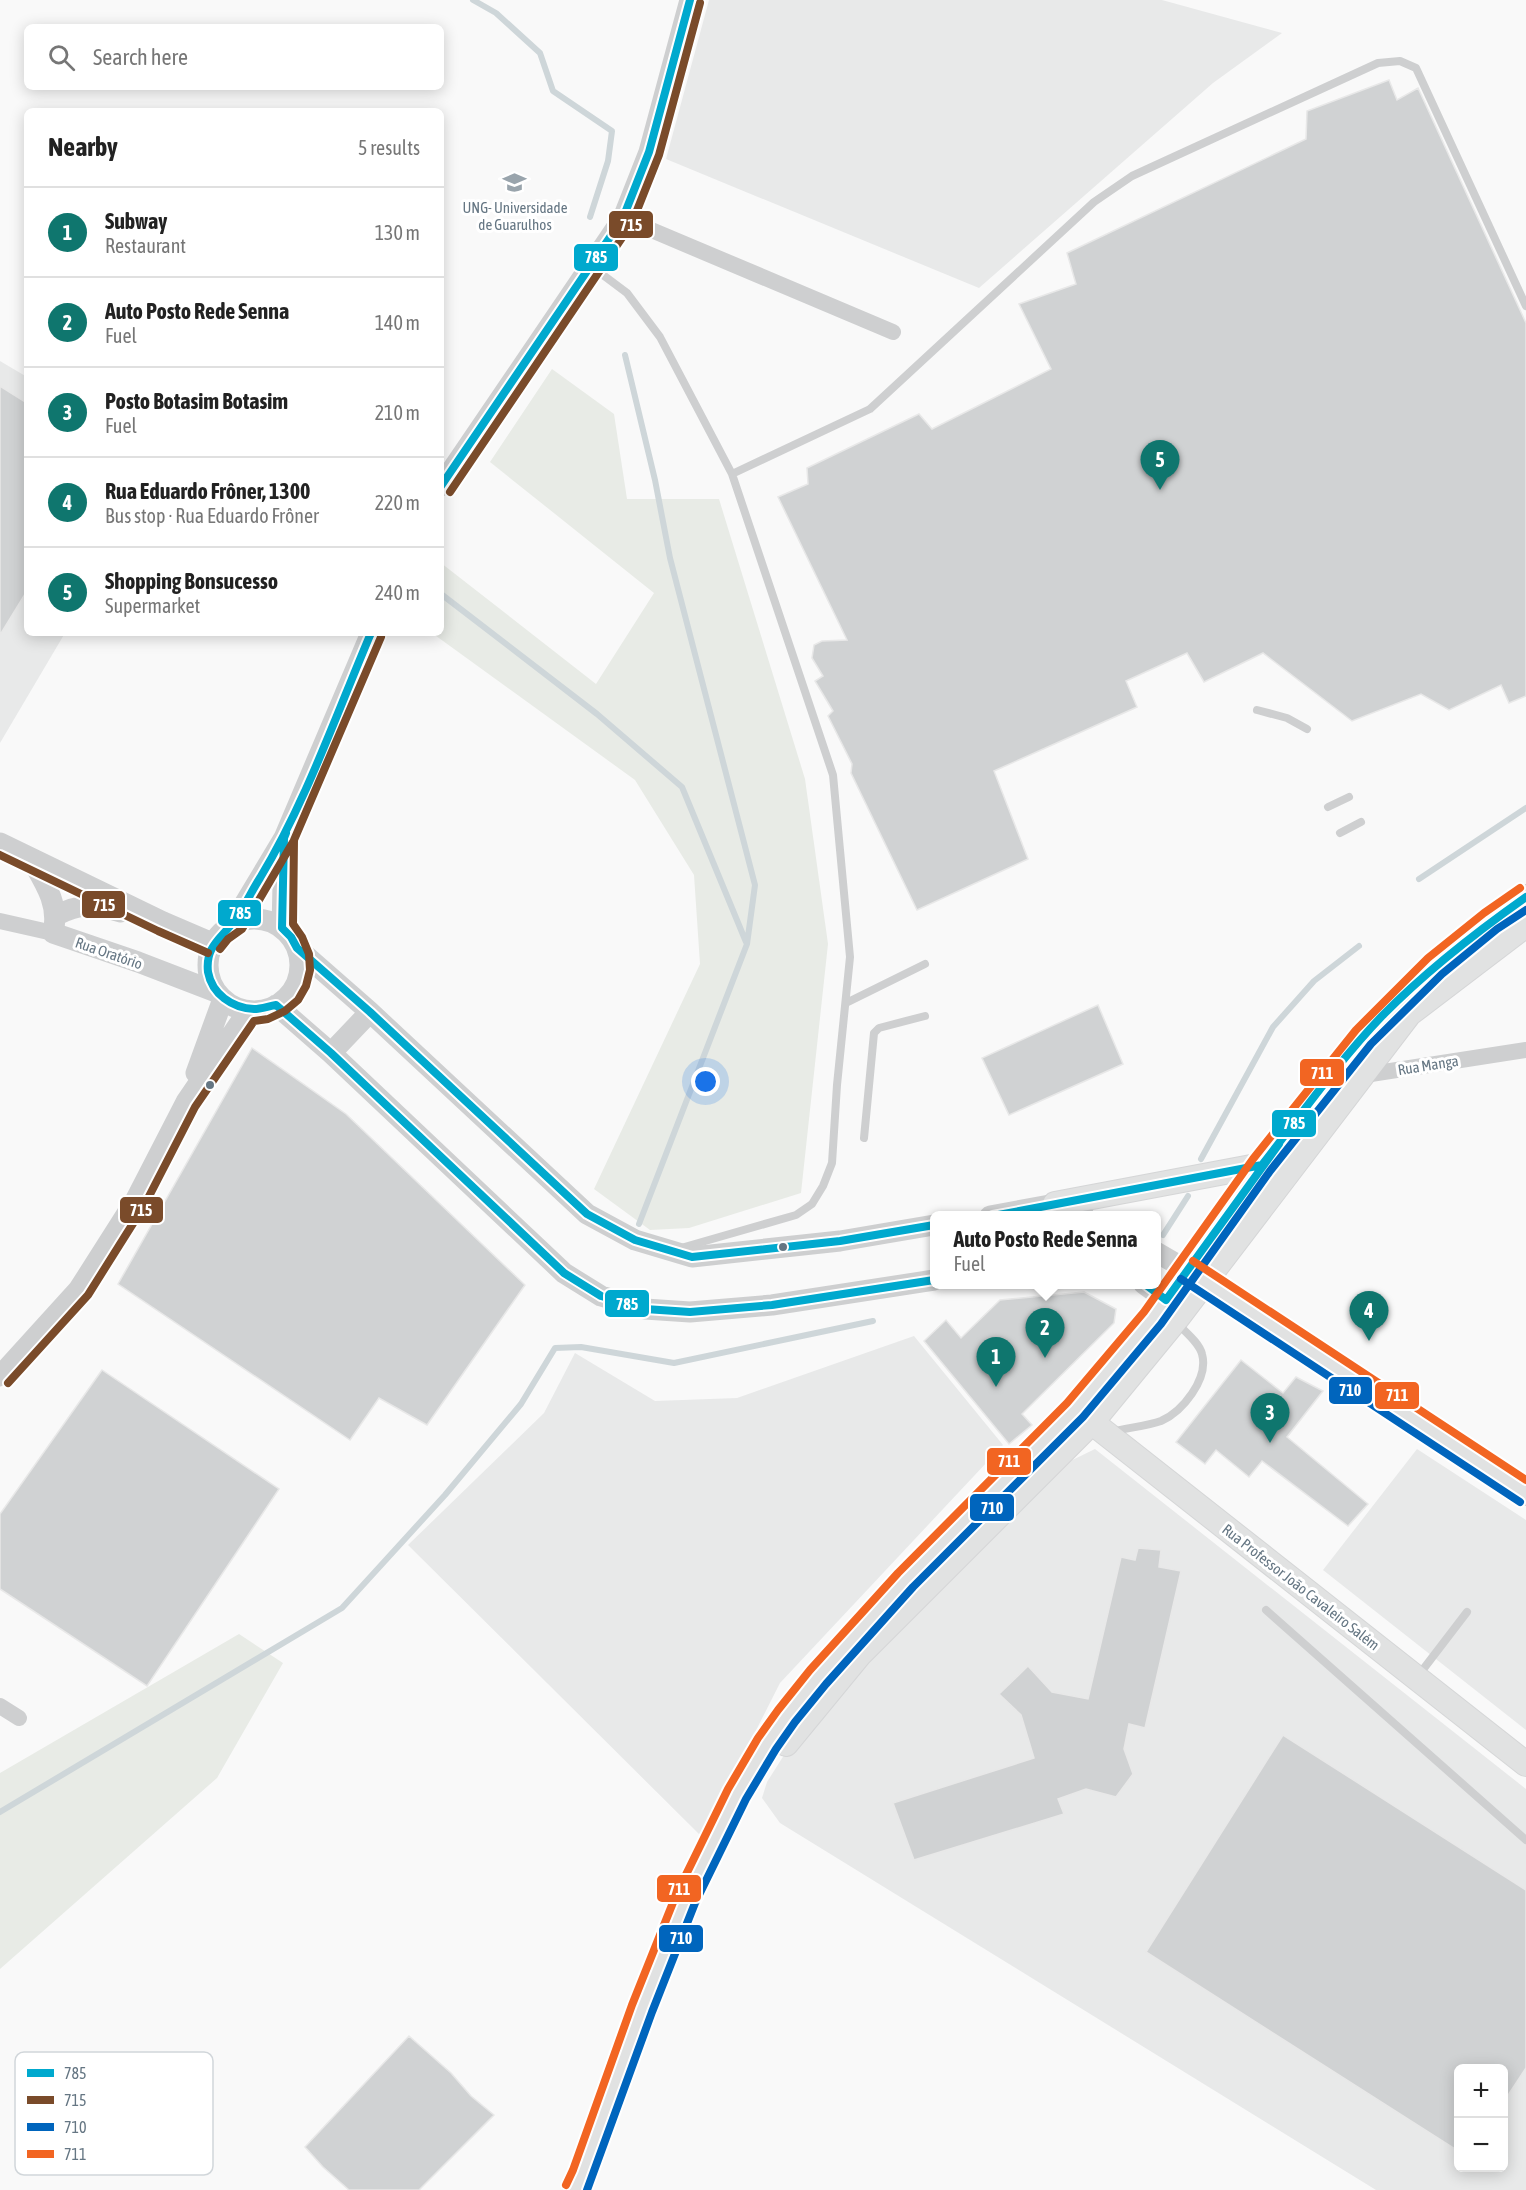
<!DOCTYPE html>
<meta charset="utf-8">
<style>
body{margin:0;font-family:"Asap Condensed",sans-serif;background:#f2f2f2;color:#222}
.controls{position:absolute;right:18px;bottom:18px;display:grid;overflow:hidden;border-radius:9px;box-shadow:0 3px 15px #0003}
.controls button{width:54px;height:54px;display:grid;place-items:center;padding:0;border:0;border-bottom:2px solid #e0e0e0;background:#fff;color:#222;font:30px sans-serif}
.you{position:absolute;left:706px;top:1082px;width:21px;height:21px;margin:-15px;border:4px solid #fff;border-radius:50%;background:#1a73e8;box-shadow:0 0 0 9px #1a73e833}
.badge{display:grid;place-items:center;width:39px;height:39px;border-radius:50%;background:#0f766e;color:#fff;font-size:20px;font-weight:700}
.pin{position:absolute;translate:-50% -50px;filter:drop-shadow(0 2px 3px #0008)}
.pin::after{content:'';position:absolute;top:32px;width:21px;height:18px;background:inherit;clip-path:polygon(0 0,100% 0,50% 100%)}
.popup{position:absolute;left:930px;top:1211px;width:231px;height:78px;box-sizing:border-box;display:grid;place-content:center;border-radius:9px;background:#fff;filter:drop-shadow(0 2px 4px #0005);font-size:20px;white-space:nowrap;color:#767676}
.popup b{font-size:22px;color:#222}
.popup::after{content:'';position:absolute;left:50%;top:100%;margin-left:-12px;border:12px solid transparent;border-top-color:#fff}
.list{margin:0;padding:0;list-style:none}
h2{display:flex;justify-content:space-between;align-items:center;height:78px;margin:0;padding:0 24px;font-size:26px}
h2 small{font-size:20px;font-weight:400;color:#767676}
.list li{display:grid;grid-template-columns:39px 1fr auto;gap:18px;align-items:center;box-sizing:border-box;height:90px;padding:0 24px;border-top:2px solid #e0e0e0}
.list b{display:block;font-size:22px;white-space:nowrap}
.list p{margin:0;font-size:20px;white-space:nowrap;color:#767676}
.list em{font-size:20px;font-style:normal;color:#767676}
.icon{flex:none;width:33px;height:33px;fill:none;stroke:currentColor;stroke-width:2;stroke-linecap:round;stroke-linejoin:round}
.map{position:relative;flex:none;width:1526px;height:2190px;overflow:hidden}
.search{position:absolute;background:#fff;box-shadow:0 3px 15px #0003;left:24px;top:24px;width:420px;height:66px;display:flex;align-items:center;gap:15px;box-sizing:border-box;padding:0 21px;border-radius:9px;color:#767676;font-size:22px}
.panel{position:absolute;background:#fff;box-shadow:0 3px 15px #0003;left:24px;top:108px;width:420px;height:528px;border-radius:9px}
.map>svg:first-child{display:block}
.built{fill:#e8e9e9;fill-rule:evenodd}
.green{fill:#e8ebe6}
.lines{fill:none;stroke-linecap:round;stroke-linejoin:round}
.stream{stroke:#ced6d9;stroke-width:6}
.building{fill:#d0d2d3;stroke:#e8e8e8;stroke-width:1.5}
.secondary-casing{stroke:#d5d6d7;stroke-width:26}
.service{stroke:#cecfd0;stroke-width:8}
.minor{stroke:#cecfd0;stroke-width:16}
.tertiary{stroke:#cecfd0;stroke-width:21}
.secondary{stroke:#e1e2e2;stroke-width:24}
.bus-1-casing{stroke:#fff;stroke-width:12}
.bus-2-casing{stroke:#fff;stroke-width:12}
.bus-3-casing{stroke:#fff;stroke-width:12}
.bus-4-casing{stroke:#fff;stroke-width:12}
.bus-1{stroke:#00a9ce;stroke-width:8}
.bus-2{stroke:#7a4b2a;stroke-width:8}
.bus-3{stroke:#0065bd;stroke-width:8}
.bus-4{stroke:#f26522;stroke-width:8}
.bus-dot{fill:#657683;stroke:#fff;stroke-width:2}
.labels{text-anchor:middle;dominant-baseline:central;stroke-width:6;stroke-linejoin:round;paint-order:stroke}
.poi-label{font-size:15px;fill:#657683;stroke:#fff}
.street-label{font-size:15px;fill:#657683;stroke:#fff}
.key{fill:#fff;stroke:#d1d6da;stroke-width:1.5}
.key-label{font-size:16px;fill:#657683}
.line-badge{stroke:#fff;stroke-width:2}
.badge-label{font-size:16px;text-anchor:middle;font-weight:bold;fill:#fff}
</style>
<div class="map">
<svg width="1526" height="2190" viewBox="0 0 1526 2190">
<rect width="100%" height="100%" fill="#f9f9f9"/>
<path class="built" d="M709 0H1162L1282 33 1213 83 979 288 666 159Z
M0 361 27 377V633H65L0 743Z
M914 1336 1003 1445 780 1683 702 1837 408 1545 544 1413 575 1353 655 1401 737 1398Z
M1095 1449 1526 1789V2190H1376L780 1823 762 1798 767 1782 786 1752 861 1664 1058 1467ZM1458 2068H1504V2168H1458Z
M1417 1449 1526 1520V1730L1323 1570Z"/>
<path class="green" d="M552 369 614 414 627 499H719L805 779 828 944 801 1193 689 1228 650 1230 594 1189 700 964 694 875 635 780 432 633H441V563L596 684 654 593 490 462Z
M239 1634 283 1663 217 1778 0 1969V1773Z"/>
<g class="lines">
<path class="stream" d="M473 0 496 13 540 53 553 91 612 131 608 161 590 217
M625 355 655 480 670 558 755 885 747 944 639 1224
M441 594 597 714 682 787 746 942
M1419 879 1526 808
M1201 1159 1273 1027 1314 981 1359 946
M1163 1235 1188 1196
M0 1812 342 1608 445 1495 521 1404 555 1348 581 1347 674 1363 873 1321"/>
</g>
<path class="building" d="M1389 80 1397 100 1418 88 1526 323V696L1509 703 1501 685 1449 710 1421 694 1352 721 1263 653 1204 682 1187 653 1126 681 1137 707 994 771 1028 859 917 910 851 773 852 764 828 716 833 711 815 681 823 676 812 658 814 645 822 641 847 640 778 497 808 484 807 468 919 414 932 429 1051 369 1019 304 1076 284 1067 253 1306 139 1307 111Z
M0 386 27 403V591L0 635Z
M1098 1005 1123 1064 1009 1115 982 1058Z
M252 1048 346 1114 525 1285 427 1425 379 1398 350 1440 118 1284Z
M1084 1292 1116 1309 1114 1323 1022 1414 1032 1425 1009 1444 924 1341 946 1320 961 1338 1000 1300Z
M1241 1360 1283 1393 1296 1377 1323 1391 1287 1437 1368 1504 1348 1526 1262 1461 1249 1477 1216 1450 1205 1464 1176 1442Z
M102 1370 279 1489 147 1686 0 1589V1514Z
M1138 1548 1161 1550 1159 1567 1181 1571 1145 1728 1129 1724 1124 1749 1133 1774 1116 1797 1086 1789 1058 1799 1064 1814 914 1860 893 1803 1034 1758 1021 1715 999 1694 1028 1666 1052 1692 1088 1699 1121 1557 1135 1560Z
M1283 1735 1526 1890V2068L1503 2103V2068H1458V2151L1146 1952Z
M409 2036 451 2073 471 2096 494 2115 419 2190H349L323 2167 305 2147Z"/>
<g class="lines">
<defs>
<path id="secondary" d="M1055 1204 1262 1165
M1192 1274 1526 1493
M1080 1413 1526 1764
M786 1744 860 1654 1092 1422 1175 1321 1409 1014 1526 925
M575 2190 583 2174C636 2028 682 1875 767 1743 791 1706 822 1672 852 1639 922 1559 999 1485 1075 1410L1152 1318 1262 1165 1363 1037 1435 966 1491 921 1526 897"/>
</defs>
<use href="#secondary" class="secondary-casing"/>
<path class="service" d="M591 266 627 293 660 337 732 474 833 775 850 957 837 1085 832 1163 823 1186 812 1204 796 1215 681 1248
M732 474 870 409 1094 202 1132 176 1378 63 1400 61 1416 68 1526 306
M1257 710 1287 718 1307 729
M1328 807 1349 797
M1340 833 1361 822
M846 1003 925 964
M864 1138 874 1033 879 1028 925 1016
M1111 1432C1126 1428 1147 1426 1161 1421 1182 1412 1209 1379 1202 1354 1199 1342 1184 1331 1176 1322
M1266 1610 1526 1840
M1418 1676 1467 1612"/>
<path class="minor" d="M623 218 893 332
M0 921 53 933
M1358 1076 1526 1050
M0 1706 19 1718"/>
<path class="tertiary" d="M441 486 623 218 649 152 690 0
M0 843 163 922 212 943
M31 859C45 883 60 905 53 933L138 962 216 992
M55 916C82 902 94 905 121 912
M208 965a46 46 0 1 1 92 0a46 46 0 1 1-92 0Z
M233 923 284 838 371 633
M282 928 284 841
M297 948 370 1012 587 1214 635 1240 692 1257 840 1241 934 1225
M276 1005 331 1053 564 1273 601 1296 645 1309 690 1312 772 1305 934 1280
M331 1053 370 1012
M196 1073 223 999
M990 1216 1055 1204 1084 1216
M1156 1252 1187 1270
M1144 1284 1166 1300
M0 1376 79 1289 135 1201 186 1102 248 1011"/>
<use href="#secondary" class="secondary"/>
<defs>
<path id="bus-1" d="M441 486 623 218 649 152 690 0
M371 633C336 715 306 802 260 878 251 892 244 908 234 921 222 938 205 946 208 972 212 994 232 1008 254 1009 261 1009 269 1006 276 1005L331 1053 564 1273 601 1296 645 1309 690 1312 772 1305 934 1280
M286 833 284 838 282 928 291 937 297 948 370 1012 587 1214 635 1240 692 1257 840 1241 934 1225
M993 1216 1262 1165C1301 1115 1338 1062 1382 1016 1426 971 1475 933 1526 897
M1145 1284 1166 1300 1279 1144"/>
<path id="bus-2" d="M450 492 632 223 659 155 700 3
M0 855 158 931 208 953
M220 949 228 939 242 929 293 842
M8 1383 88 1295 144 1206 195 1107 254 1021 268 1019 285 1011 298 1000 306 986 310 970 309 954 302 937 293 924 294 840 381 637"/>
<path id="bus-3" d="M1181 1279 1520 1502
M587 2190 652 2012 695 1903 746 1799 776 1749 795 1722 826 1684 913 1587 1083 1417 1161 1324 1270 1171 1371 1044 1442 974 1497 929 1526 910"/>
<path id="bus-4" d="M1193 1261 1526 1480
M566 2185 573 2170 632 2005 676 1895 728 1789 758 1738 778 1710 810 1670 898 1573 1067 1403 1144 1312 1253 1159 1356 1030 1428 958 1484 913 1520 888"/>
</defs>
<use href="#bus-1" class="bus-1-casing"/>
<use href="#bus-2" class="bus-2-casing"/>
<use href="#bus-3" class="bus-3-casing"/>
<use href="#bus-4" class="bus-4-casing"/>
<use href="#bus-1" class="bus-1"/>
<use href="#bus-2" class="bus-2"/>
<use href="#bus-3" class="bus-3"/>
<use href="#bus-4" class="bus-4"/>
</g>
<defs>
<symbol id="university-bare" viewBox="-9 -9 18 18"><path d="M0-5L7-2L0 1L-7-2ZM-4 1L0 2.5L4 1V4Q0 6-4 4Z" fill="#99a4ac" stroke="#fff" stroke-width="2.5" paint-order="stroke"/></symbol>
</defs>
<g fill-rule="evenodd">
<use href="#university-bare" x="498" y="166" width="33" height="33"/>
</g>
<g class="bus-dot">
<circle cx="210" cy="1085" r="5"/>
<circle cx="783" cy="1247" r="5"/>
</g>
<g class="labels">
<g class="poi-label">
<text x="515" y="207">UNG- Universidade<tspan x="515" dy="17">de Guarulhos</tspan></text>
</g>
<g class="street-label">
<text transform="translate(109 953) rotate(19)">Rua Oratório</text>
<text transform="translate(1428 1065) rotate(-9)">Rua Manga</text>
<text transform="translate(1301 1587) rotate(38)">Rua Professor João Cavaleiro Salém</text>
</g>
</g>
<rect x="15" y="2052" width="198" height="123" rx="9" class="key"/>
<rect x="27" y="2069" width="27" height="8" fill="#00a9ce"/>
<rect x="27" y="2096" width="27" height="8" fill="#7a4b2a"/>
<rect x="27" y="2123" width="27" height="8" fill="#0065bd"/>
<rect x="27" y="2150" width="27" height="8" fill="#f26522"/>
<g class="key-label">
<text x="64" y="2079">785</text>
<text x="64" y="2106">715</text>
<text x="64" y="2133">710</text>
<text x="64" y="2160">711</text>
</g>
<g class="line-badge">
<rect x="608" y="210" width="46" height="29" rx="6" fill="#7a4b2a"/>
<rect x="573" y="243" width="46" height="29" rx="6" fill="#00a9ce"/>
<rect x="81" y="890" width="45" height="29" rx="6" fill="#7a4b2a"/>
<rect x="217" y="899" width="45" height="28" rx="6" fill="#00a9ce"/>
<rect x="1299" y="1058" width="46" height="29" rx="6" fill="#f26522"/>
<rect x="1271" y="1109" width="46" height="29" rx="6" fill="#00a9ce"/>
<rect x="119" y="1196" width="45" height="28" rx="6" fill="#7a4b2a"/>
<rect x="604" y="1289" width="46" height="29" rx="6" fill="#00a9ce"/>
<rect x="1328" y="1376" width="45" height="29" rx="6" fill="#0065bd"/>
<rect x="1374" y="1381" width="46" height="29" rx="6" fill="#f26522"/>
<rect x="986" y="1447" width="46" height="29" rx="6" fill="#f26522"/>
<rect x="969" y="1493" width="46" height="29" rx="6" fill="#0065bd"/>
<rect x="656" y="1874" width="46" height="29" rx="6" fill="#f26522"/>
<rect x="658" y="1924" width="46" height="29" rx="6" fill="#0065bd"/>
</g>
<g class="badge-label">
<text x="631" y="231">715</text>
<text x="596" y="263">785</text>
<text x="104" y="911">715</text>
<text x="240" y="919">785</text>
<text x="1322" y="1079">711</text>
<text x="1294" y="1129">785</text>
<text x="141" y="1216">715</text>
<text x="627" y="1310">785</text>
<text x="1350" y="1396">710</text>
<text x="1397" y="1401">711</text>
<text x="1009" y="1467">711</text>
<text x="992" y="1514">710</text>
<text x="679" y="1895">711</text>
<text x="681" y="1944">710</text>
</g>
</svg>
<div class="controls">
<button>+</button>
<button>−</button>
</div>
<div class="you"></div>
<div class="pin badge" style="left:996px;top:1387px">1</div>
<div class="pin badge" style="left:1045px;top:1358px">2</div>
<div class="popup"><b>Auto Posto Rede Senna</b>Fuel</div>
<div class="pin badge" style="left:1270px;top:1443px">3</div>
<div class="pin badge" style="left:1369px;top:1341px">4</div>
<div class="pin badge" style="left:1160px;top:490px">5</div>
<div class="search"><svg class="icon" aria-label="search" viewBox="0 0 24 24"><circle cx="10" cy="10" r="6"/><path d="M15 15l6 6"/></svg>Search here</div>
<section class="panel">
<h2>Nearby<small>5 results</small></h2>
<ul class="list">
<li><span class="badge">1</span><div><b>Subway</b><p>Restaurant</p></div><em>130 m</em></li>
<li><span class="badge">2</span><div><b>Auto Posto Rede Senna</b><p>Fuel</p></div><em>140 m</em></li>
<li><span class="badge">3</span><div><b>Posto Botasim Botasim</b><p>Fuel</p></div><em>210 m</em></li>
<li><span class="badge">4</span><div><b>Rua Eduardo Frôner, 1300</b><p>Bus stop · Rua Eduardo Frôner</p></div><em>220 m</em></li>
<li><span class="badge">5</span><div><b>Shopping Bonsucesso</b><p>Supermarket</p></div><em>240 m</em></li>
</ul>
</section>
</div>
